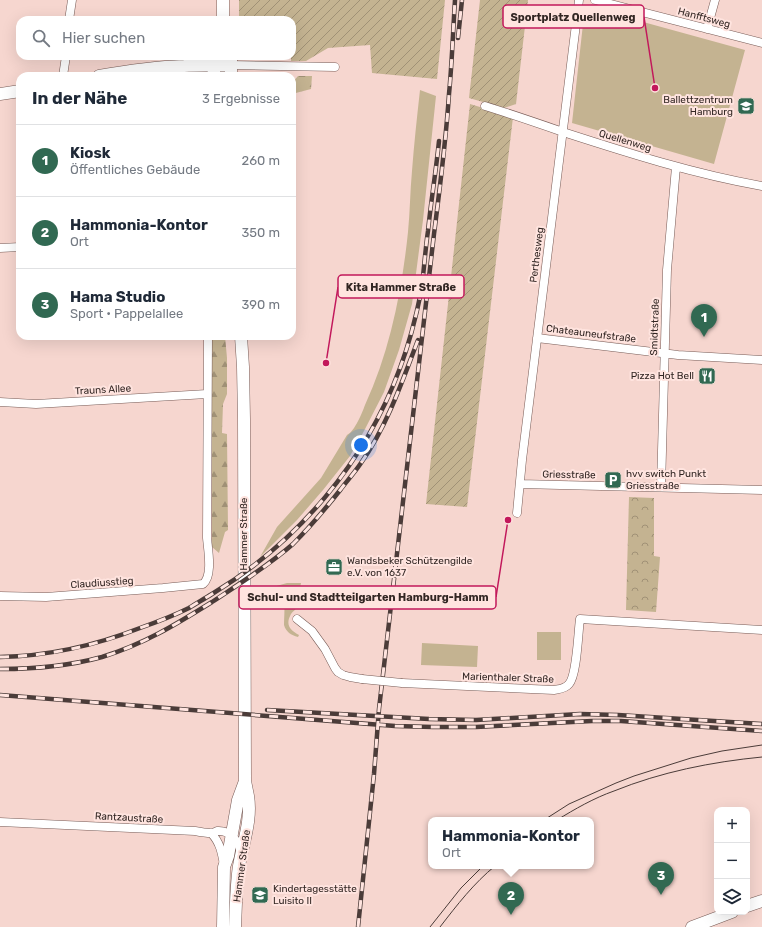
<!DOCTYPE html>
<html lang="de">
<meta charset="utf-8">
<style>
body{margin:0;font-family:Rubik,sans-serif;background:#f2f2f3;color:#1f2937}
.controls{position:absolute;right:12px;bottom:12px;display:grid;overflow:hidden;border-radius:8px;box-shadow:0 4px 16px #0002}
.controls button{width:36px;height:36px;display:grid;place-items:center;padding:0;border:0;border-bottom:1px solid #e0e1e3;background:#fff;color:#1f2937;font:20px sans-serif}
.you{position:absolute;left:361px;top:445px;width:14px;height:14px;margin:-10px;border:3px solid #fff;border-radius:50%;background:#1a73e8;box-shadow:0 0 0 6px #1a73e833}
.badge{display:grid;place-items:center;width:26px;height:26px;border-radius:50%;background:#316952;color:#fff;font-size:13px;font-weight:700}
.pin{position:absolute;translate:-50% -33px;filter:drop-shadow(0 1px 2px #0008)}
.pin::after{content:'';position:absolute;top:21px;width:14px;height:12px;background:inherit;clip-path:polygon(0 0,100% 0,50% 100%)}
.popup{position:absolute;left:428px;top:817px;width:166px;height:52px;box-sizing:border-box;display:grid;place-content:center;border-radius:8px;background:#fff;filter:drop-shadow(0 1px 3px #0005);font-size:13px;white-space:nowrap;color:#747a83}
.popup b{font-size:15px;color:#1f2937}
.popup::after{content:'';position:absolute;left:50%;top:100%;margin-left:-8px;border:8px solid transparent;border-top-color:#fff}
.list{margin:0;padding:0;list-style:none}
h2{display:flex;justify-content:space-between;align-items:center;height:52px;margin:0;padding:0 16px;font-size:17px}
h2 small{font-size:13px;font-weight:400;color:#747a83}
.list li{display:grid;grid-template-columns:26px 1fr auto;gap:12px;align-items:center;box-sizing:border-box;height:72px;padding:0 16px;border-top:1px solid #e0e1e3}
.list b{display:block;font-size:15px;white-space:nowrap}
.list p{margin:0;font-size:13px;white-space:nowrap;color:#747a83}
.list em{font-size:13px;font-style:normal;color:#747a83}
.icon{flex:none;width:22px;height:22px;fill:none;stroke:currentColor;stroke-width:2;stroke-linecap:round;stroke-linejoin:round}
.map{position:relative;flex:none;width:762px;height:927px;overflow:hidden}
.search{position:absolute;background:#fff;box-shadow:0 4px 16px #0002;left:16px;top:16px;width:280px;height:44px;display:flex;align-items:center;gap:10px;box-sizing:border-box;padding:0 14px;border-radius:12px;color:#747a83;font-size:15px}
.panel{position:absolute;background:#fff;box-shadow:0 4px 16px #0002;left:16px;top:72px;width:280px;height:268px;border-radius:12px}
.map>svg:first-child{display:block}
.grass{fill:#c4b391}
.forest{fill:url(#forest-firs)}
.park{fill:url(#park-crowns)}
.garden{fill:url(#garden-furrows)}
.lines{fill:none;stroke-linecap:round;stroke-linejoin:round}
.street-casing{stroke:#785c57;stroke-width:9}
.secondary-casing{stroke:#785c57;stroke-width:13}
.street{stroke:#fff;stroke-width:8}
.secondary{stroke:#fff;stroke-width:12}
.tram{stroke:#4b3c39;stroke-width:1}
.rail-casing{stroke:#4b3c39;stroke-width:4.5}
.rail{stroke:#ffe4df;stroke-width:3;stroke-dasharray:9;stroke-linecap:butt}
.street-bridge-casing{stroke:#785c57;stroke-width:9;stroke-linecap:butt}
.street-bridge{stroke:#fff;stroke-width:8}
.labels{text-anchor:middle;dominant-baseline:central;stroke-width:4;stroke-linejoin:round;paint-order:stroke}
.street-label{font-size:10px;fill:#322623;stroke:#ffe4df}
.poi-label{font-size:10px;fill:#322623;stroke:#ffe4df;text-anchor:start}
.leader{fill:none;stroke:#c2185b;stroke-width:1.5}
.callout-dot{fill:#c2185b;stroke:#ffe4df;stroke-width:1.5}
.callout{fill:#ffe4df;stroke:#c2185b;stroke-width:1.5}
.callout-label{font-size:11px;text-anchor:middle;font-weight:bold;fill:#322623}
</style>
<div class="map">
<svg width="762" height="927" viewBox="0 0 762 927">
<defs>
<pattern id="forest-firs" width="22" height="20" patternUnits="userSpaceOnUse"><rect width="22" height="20" fill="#c4b391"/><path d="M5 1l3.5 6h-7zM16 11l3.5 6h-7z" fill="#a09176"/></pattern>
<pattern id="park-crowns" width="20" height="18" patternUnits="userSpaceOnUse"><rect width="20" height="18" fill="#c4b391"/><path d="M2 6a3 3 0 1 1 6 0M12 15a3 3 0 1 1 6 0" fill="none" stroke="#a09176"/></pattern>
<pattern id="garden-furrows" width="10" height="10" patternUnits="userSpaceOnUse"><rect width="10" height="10" fill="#c4b391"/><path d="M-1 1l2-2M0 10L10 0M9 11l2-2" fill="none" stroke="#a09176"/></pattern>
</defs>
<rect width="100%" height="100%" fill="#f6d6cf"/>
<path class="grass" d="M585 6 745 50 714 164 572 123Z
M420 90 436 96 423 220 412 304 399 350 384 392 364 431 350 456 323 490 297 520 260 557 277 527 321 478 347 435C355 431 362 413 365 405 390 351 402 290 408 232 410 212 410 192 412 171 414 144 417 117 420 90Z
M287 583H301C299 591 299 599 297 606 296 610 293 611 291 614 285 625 290 630 299 635L298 637C291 635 286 632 284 625 284 618 285 609 284 602 283 594 273 586 265 592 261 596 259 601 257 606V597H259L266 589Z
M537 632H561V660H537Z
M422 643 478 646 477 667 421 665Z"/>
<path class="forest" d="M298 76H312L311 89 292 94V83Z
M212 336H225L227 358V394L223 404 222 433 227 434 228 530 225 532 219 553 212 547Z"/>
<path class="park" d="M629 497 654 498V556L660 557 656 612 626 610Z"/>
<path class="garden" d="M239 0H445L437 79 372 73 370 45 328 48 306 61H291V56H292V20H239Z
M480 0H528L516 104 504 108 469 98Z
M470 104 513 117 467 507 426 504Z"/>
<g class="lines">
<defs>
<path id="street" d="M595 0 762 43
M69 20 72 0
M707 29 715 0
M231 65 335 67
M63 76 66 56
M485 106C511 114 537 123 563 132 628 153 694 174 762 186
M0 248 20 247
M537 338 678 355 762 360
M0 402 36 404 207 394
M520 484 762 490
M661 487 667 270 676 167
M517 513 522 460 579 0
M0 596 46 597 163 588 203 584C213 576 208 550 207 538L208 336
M297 619 312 631 325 649 335 668 338 672 343 675 350 677 362 679
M402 683 554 690C559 689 565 689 569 684 577 675 578 633 580 619L762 630
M0 822 195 831C200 832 206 833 211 833 213 833 215 832 217 831 231 830 238 841 241 852
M211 833C220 842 222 853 224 865"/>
<path id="secondary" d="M223 20V0
M231 56V76
M99 76C127 71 156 67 184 66 200 65 215 66 231 65
M213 76 217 56
M0 94 20 91
M747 906 762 901
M223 927 224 867 228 856 238 800 245 781
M235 927C236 907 236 886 239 866 243 843 252 819 248 796 247 791 246 786 245 781L244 419 243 367 241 336
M692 927 732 912"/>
</defs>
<use href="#street" class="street-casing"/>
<use href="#secondary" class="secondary-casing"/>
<use href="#street" class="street"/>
<use href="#secondary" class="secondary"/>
<path class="tram" d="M544 820 569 804 616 783 634 776 691 758 722 751 762 745
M557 820C575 809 594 798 614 791 661 772 711 762 762 757
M430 927 461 888 483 866
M440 927C457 905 474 883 495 866"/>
<defs>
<path id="rail" d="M458 38 462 0
M0 657C50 656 94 646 140 628 157 622 173 616 189 608 197 603 204 599 212 594 298 542 365 463 400 368 409 344 416 317 421 292 424 272 425 251 428 231 431 201 436 171 439 141
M0 669C34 669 69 666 102 657 144 644 175 625 212 602 239 584 268 566 293 544 310 527 326 508 341 489 347 481 355 472 361 463 387 426 402 382 418 340
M0 695 395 726 433 727H476L592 721H621L762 731
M267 710 429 719 476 720 580 714 618 715 762 724
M358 927 374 774 379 709 434 234C440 187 446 141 449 94 452 63 453 31 455 0"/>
</defs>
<use href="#rail" class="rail-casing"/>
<use href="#rail" class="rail"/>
<defs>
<path id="street-bridge" d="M362 679 402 683"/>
</defs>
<use href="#street-bridge" class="street-bridge-casing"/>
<use href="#street-bridge" class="street-bridge"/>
</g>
<defs>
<symbol id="school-square" viewBox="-11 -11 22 22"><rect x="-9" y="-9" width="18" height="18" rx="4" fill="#316952" stroke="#ffe4df"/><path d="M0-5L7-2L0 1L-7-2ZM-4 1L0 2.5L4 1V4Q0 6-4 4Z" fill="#fff"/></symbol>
<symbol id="restaurant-square" viewBox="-11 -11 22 22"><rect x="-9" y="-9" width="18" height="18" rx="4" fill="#316952" stroke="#ffe4df"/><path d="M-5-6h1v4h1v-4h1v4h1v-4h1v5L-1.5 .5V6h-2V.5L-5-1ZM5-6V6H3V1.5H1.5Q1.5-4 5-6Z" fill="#fff"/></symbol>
<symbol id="parking-square" viewBox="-11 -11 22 22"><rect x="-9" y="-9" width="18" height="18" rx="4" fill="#316952" stroke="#ffe4df"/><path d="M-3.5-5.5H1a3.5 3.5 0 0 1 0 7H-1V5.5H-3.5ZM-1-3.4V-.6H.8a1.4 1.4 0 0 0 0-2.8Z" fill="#fff"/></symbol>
<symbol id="office-square" viewBox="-11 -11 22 22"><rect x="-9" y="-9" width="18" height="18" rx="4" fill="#316952" stroke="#ffe4df"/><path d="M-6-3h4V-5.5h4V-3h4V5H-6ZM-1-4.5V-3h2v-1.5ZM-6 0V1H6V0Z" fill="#fff"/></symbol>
</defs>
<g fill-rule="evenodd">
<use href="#school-square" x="736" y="96" width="20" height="20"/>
<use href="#restaurant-square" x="697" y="366" width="20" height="20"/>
<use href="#parking-square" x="603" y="470" width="20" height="20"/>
<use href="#office-square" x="324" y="557" width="20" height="20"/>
<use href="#school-square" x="250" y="885" width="20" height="20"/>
</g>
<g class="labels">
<g class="street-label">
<text transform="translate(704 18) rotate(15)">Hanfftsweg</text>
<text transform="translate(625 141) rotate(17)">Quellenweg</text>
<text transform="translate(537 255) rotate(-83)">Perthesweg</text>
<text transform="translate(655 327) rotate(-88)">Smidtstraße</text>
<text transform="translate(591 334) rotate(7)">Chateauneufstraße</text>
<text transform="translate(103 390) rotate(-3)">Trauns Allee</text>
<text transform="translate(569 475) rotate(1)">Griesstraße</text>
<text transform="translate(244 534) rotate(-90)">Hammer Straße</text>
<text transform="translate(102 583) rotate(-4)">Claudiusstieg</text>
<text transform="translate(508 678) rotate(2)">Marienthaler Straße</text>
<text transform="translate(129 818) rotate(3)">Rantzaustraße</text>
<text transform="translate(242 866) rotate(-82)">Hammer Straße</text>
</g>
<g class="poi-label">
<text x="733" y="100" text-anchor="end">Ballettzentrum<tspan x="733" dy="12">Hamburg</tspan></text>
<text x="694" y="376" text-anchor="end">Pizza Hot Bell</text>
<text x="626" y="474">hvv switch Punkt<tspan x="626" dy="12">Griesstraße</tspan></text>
<text x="347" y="561">Wandsbeker Schützengilde<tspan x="347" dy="12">e.V. von 1637</tspan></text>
<text x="273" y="889">Kindertagesstätte<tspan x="273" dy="12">Luisito II</tspan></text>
</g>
</g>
<path class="leader" d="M655 88L644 17M326 363L338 287M508 520L496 597"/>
<g class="callout-dot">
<circle cx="655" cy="88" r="4"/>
<circle cx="326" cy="363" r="4"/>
<circle cx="508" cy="520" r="4"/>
</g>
<g class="callout">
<rect x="503" y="5" width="141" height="23" rx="4"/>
<rect x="338" y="275" width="126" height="23" rx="4"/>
<rect x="239" y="586" width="257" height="23" rx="4"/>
</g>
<g class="callout-label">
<text x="573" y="21">Sportplatz Quellenweg</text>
<text x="401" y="291">Kita Hammer Straße</text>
<text x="368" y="601">Schul- und Stadtteilgarten Hamburg-Hamm</text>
</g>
</svg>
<div class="controls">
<button>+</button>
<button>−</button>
<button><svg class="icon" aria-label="layers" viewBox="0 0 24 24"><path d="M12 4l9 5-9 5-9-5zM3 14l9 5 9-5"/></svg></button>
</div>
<div class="you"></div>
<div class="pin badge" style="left:704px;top:337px">1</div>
<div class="pin badge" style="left:511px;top:915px">2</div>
<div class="popup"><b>Hammonia-Kontor</b>Ort</div>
<div class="pin badge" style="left:661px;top:895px">3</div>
<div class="search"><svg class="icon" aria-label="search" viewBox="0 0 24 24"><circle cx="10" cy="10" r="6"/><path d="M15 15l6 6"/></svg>Hier suchen</div>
<section class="panel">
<h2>In der Nähe<small>3 Ergebnisse</small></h2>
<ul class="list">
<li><span class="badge">1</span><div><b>Kiosk</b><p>Öffentliches Gebäude</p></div><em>260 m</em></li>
<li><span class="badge">2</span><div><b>Hammonia-Kontor</b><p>Ort</p></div><em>350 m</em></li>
<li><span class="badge">3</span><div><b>Hama Studio</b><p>Sport · Pappelallee</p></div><em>390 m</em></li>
</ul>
</section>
</div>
